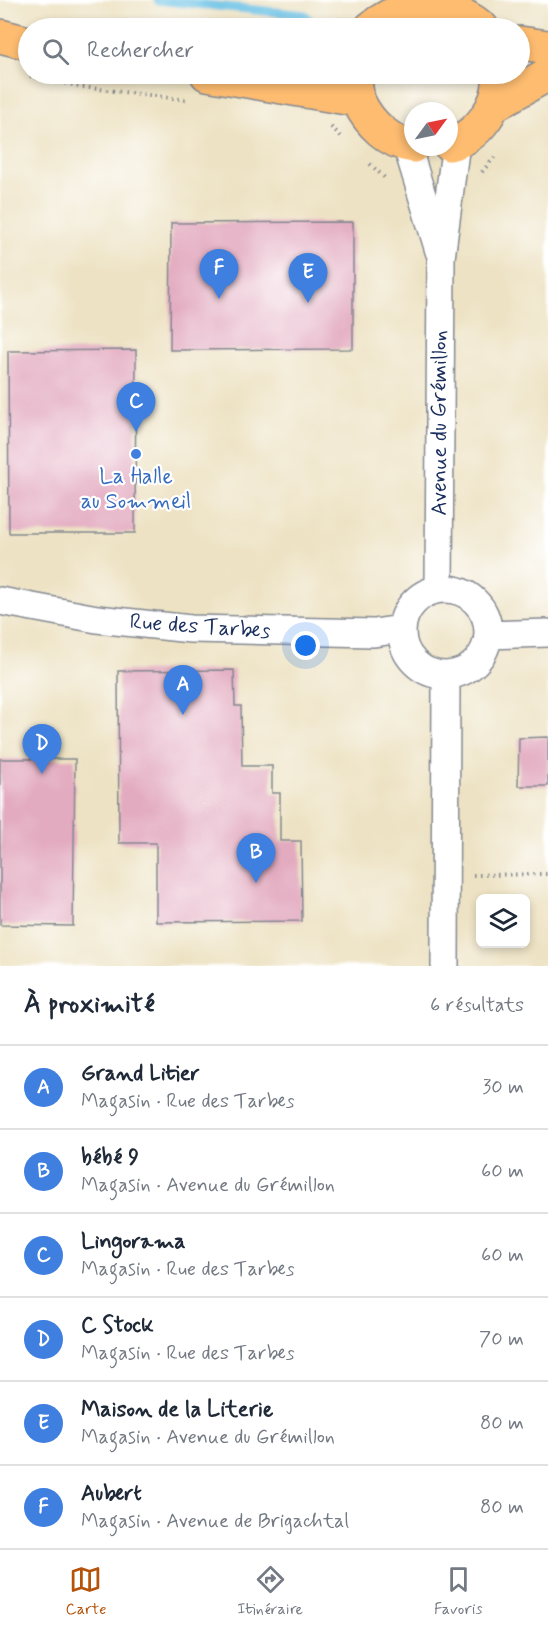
<!DOCTYPE html>
<html lang="fr">
<meta charset="utf-8">
<style>
body{margin:0;font-family:Mynerve,sans-serif;background:#f6f6f7;color:#1f2937}
.controls{position:absolute;right:18px;bottom:18px;display:grid;overflow:hidden;border-radius:9px;box-shadow:0 3px 9px #0003}
.controls button{width:54px;height:54px;display:grid;place-items:center;padding:0;border:0;border-bottom:2px solid #e0e1e3;background:#fff;color:#1f2937;font:30px sans-serif}
.compass{position:absolute;left:404px;top:102px;width:54px;height:54px;border-radius:50%;background:#fff;box-shadow:0 3px 9px #0003;rotate:57deg}
.you{position:absolute;left:306px;top:646px;width:21px;height:21px;margin:-15px;border:4px solid #fff;border-radius:50%;background:#1a73e8;box-shadow:0 0 0 9px #1a73e833}
.badge{display:grid;place-items:center;width:39px;height:39px;border-radius:50%;background:#b45309;color:#fff;font-size:20px;font-weight:700}
.pin{position:absolute;translate:-50% -50px;filter:drop-shadow(0 2px 3px #0008)}
.pin::after{content:'';position:absolute;top:32px;width:21px;height:18px;background:inherit;clip-path:polygon(0 0,100% 0,50% 100%)}
.list{margin:0;padding:0;list-style:none}
h2{display:flex;justify-content:space-between;align-items:center;height:78px;margin:0;padding:0 24px;font-size:26px}
h2 small{font-size:20px;font-weight:400;color:#747a83}
.list li{display:grid;grid-template-columns:39px 1fr auto;gap:18px;align-items:center;box-sizing:border-box;height:84px;padding:0 24px;border-top:2px solid #e0e1e3}
.list b{display:block;font-size:22px;white-space:nowrap}
.list p{margin:0;font-size:20px;white-space:nowrap;color:#747a83}
.list em{font-size:20px;font-style:normal;color:#747a83}
.icon{flex:none;width:33px;height:33px;fill:none;stroke:currentColor;stroke-width:2;stroke-linecap:round;stroke-linejoin:round}
.map{position:relative;flex:none;width:548px;height:966px;overflow:hidden}
.search{position:absolute;background:#fff;box-shadow:0 3px 9px #0003;left:18px;right:18px;top:18px;height:66px;display:flex;align-items:center;gap:15px;box-sizing:border-box;padding:0 21px;border-radius:33px;color:#747a83;font-size:22px}
.sheet{height:582px;background:#fff}
nav{display:flex;justify-content:space-around;align-items:center;box-sizing:border-box;height:84px;border-top:2px solid #e0e1e3;background:#fff;font-size:16px;color:#747a83}
nav a{display:grid;justify-items:center;gap:3px}
nav .on{color:#b45309}
.map>svg:first-child{display:block}
.lines{fill:none;stroke-linecap:round;stroke-linejoin:round}
.stream{stroke:#66c0e4;stroke-width:9}
.building{fill:#e3abc0}
.minor-casing{stroke:#848890;stroke-width:30}
.primary-casing{stroke:#848890;stroke-width:36}
.path{stroke:#848890;stroke-width:4;stroke-dasharray:1.5 4.5;stroke-linecap:butt}
.minor{stroke:#fff;stroke-width:27}
.primary{stroke:#fdbc70;stroke-width:33}
.shop-dot{fill:#3f7fe0;stroke:#fff;stroke-width:2}
.labels{text-anchor:middle;dominant-baseline:central;stroke-width:4.5;stroke-linejoin:round;paint-order:stroke}
.street-label{font-size:22px;fill:#1b2f5e;stroke:#fff}
.shop-label{font-size:22px;fill:#366cbe;stroke:#fff}
</style>
<div class="map">
<svg width="548" height="966" viewBox="0 0 548 966">
<rect width="100%" height="100%" fill="#fff"/>
<filter id="ink" filterUnits="userSpaceOnUse"><feTurbulence type="fractalNoise" baseFrequency=".0167" numOctaves="2"/><feDisplacementMap in="SourceGraphic" scale="12" xChannelSelector="R" yChannelSelector="G"/><feConvolveMatrix kernelMatrix="1 2 1 2 8 2 1 2 1" color-interpolation-filters="sRGB"/></filter>
<filter id="wash" filterUnits="userSpaceOnUse"><feTurbulence type="fractalNoise" baseFrequency=".008" numOctaves="4" result="noise"/><feDisplacementMap in="SourceGraphic" scale="24" xChannelSelector="R" yChannelSelector="G"/><feGaussianBlur stdDeviation="1.35" result="paint"/><feColorMatrix in="noise" values="0 0 0 0 0 0 0 0 0 0 0 0 0 0 0 0 0 1.4 0 .05"/><feComposite in="paint" operator="in"/></filter>
<g filter="url(#wash)">
<rect width="100%" height="100%" fill="#ede2c3"/>
<g class="lines">
<path class="stream" d="M158 0 305 15 316 28"/>
</g>
<g id="blocks">
<path class="building" d="M353 222V349L170 350 171 223Z
M136 350 135 533H9L8 351Z
M234 670 235 706H241L242 766H272V793H280V841H301L302 921 156 922V843H119L118 671Z
M548 737V786H518L519 738Z
M0 759H75L73 926 0 925Z"/>
</g>
</g>
<g filter="url(#ink)">
<use href="#blocks" fill-opacity="0" stroke="#848890" stroke-width="1.5"/>
<g class="lines">
<defs>
<path id="minor" d="M407 146 439 251
M439 588 441 258 456 143
M402 632a43 43 0 1 1 86 0a43 43 0 1 1-86 0Z
M0 601 97 619 191 629 374 633 401 629
M488 635 548 633
M445 966 446 676"/>
<path id="primary" d="M371 28C405 0 449 0 482 28
M0 36 28 43
M520 43 548 47
M207 74 358 100
M354 74C356 83 356 94 359 102 369 123 389 143 413 146
M494 105 548 74
M449 144C478 138 502 103 499 74"/>
</defs>
<use href="#minor" class="minor-casing"/>
<use href="#primary" class="primary-casing"/>
<path class="path" d="M331 28 340 19
M30 76 83 87 188 100
M331 127 343 138
M370 164 387 180
M482 172 496 155
M473 875 548 874"/>
<use href="#minor" class="minor"/>
<use href="#primary" class="primary"/>
</g>
</g>
<circle class="shop-dot" cx="136" cy="454" r="6"/>
<g class="labels">
<g class="street-label">
<text transform="translate(440 423) rotate(-90)">Avenue du Grémillon</text>
<text transform="translate(200 627) rotate(4)">Rue des Tarbes</text>
</g>
<g class="shop-label">
<text x="136" y="477">La Halle<tspan x="136" dy="25">au Sommeil</tspan></text>
</g>
</g>
</svg>
<div class="controls">
<button><svg class="icon" aria-label="layers" viewBox="0 0 24 24"><path d="M12 4l9 5-9 5-9-5zM3 14l9 5 9-5"/></svg></button>
</div>
<svg class="compass" viewBox="-18 -18 36 36"><path d="M0-13l5 13h-10z" fill="#e53935"/><path d="M0 13l5-13h-10z" fill="#747a83"/></svg>
<div class="you"></div>
<div class="pin badge" style="left:183px;top:715px;background:#3f7fe0">A</div>
<div class="pin badge" style="left:256px;top:883px;background:#3f7fe0">B</div>
<div class="pin badge" style="left:136px;top:432px;background:#3f7fe0">C</div>
<div class="pin badge" style="left:42px;top:774px;background:#3f7fe0">D</div>
<div class="pin badge" style="left:308px;top:303px;background:#3f7fe0">E</div>
<div class="pin badge" style="left:219px;top:299px;background:#3f7fe0">F</div>
<div class="search"><svg class="icon" aria-label="search" viewBox="0 0 24 24"><circle cx="10" cy="10" r="6"/><path d="M15 15l6 6"/></svg>Rechercher</div>
</div>
<section class="sheet">
<h2>À proximité<small>6 résultats</small></h2>
<ul class="list">
<li><span class="badge" style="background:#3f7fe0">A</span><div><b>Grand Litier</b><p>Magasin · Rue des Tarbes</p></div><em>30 m</em></li>
<li><span class="badge" style="background:#3f7fe0">B</span><div><b>bébé 9</b><p>Magasin · Avenue du Grémillon</p></div><em>60 m</em></li>
<li><span class="badge" style="background:#3f7fe0">C</span><div><b>Lingorama</b><p>Magasin · Rue des Tarbes</p></div><em>60 m</em></li>
<li><span class="badge" style="background:#3f7fe0">D</span><div><b>C Stock</b><p>Magasin · Rue des Tarbes</p></div><em>70 m</em></li>
<li><span class="badge" style="background:#3f7fe0">E</span><div><b>Maison de la Literie</b><p>Magasin · Avenue du Grémillon</p></div><em>80 m</em></li>
<li><span class="badge" style="background:#3f7fe0">F</span><div><b>Aubert</b><p>Magasin · Avenue de Brigachtal</p></div><em>80 m</em></li>
</ul>
</section>
<nav>
<a class="on"><svg class="icon" aria-label="map" viewBox="0 0 24 24"><path d="M3 6l6-2 6 2 6-2v14l-6 2-6-2-6 2zM9 4v14M15 6v14"/></svg>Carte</a>
<a><svg class="icon" aria-label="directions" viewBox="0 0 24 24"><path d="M12 3l9 9-9 9-9-9zM9 14v-3h6M13 9l2 2-2 2"/></svg>Itinéraire</a>
<a><svg class="icon" aria-label="saved" viewBox="0 0 24 24"><path d="M7 4h10v16l-5-4-5 4z"/></svg>Favoris</a>
</nav>
